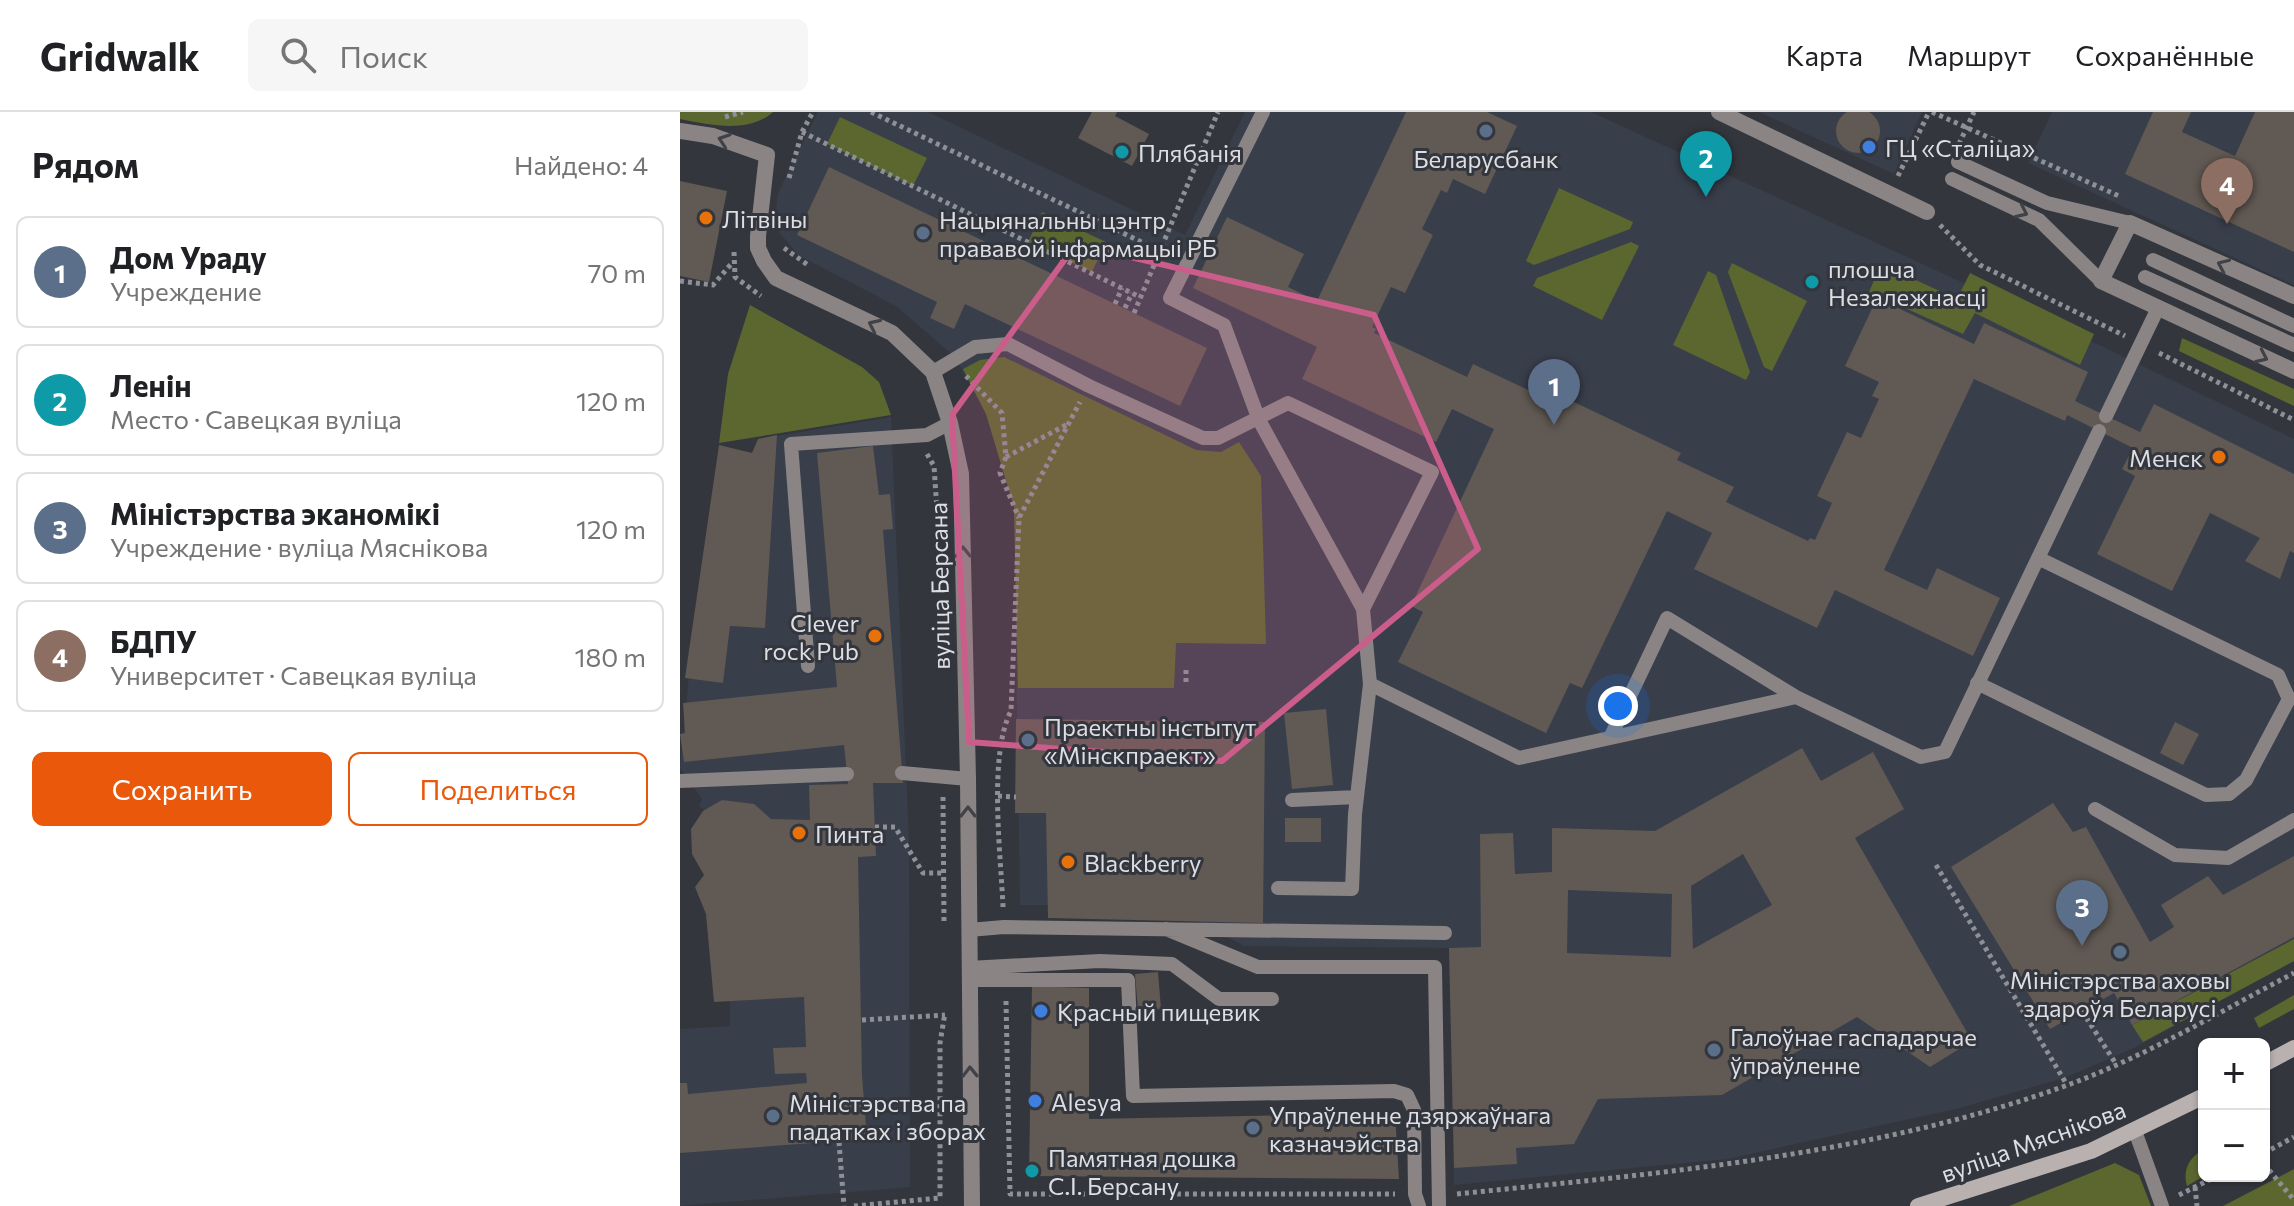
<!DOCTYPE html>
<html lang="ru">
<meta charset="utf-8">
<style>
body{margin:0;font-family:Commissioner,sans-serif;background:#f6f6f6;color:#202124}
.controls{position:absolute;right:24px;bottom:24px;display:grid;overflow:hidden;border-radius:12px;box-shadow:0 2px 6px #0004}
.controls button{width:72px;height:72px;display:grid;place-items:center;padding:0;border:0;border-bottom:2px solid #e0e0e0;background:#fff;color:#202124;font:40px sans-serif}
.you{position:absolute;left:938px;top:594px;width:28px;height:28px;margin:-20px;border:6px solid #fff;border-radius:50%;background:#1a73e8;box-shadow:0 0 0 12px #1a73e833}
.badge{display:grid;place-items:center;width:52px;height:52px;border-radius:50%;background:#ea580c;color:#fff;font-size:26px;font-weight:700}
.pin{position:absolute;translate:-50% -66px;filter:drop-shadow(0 2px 4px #0008)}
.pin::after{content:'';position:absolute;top:42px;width:28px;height:24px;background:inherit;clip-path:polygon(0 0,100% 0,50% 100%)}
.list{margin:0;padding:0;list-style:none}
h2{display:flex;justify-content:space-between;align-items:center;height:104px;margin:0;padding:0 32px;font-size:34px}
h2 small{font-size:26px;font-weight:400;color:#757577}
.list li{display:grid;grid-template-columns:52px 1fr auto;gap:24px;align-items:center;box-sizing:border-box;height:112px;margin:0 16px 16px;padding:0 16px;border:2px solid #e0e0e0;border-radius:12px}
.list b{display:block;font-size:30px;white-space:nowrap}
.list p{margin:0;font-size:26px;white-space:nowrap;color:#757577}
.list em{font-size:26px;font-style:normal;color:#757577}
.actions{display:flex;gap:16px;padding:24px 32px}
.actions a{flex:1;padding:18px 0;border:2px solid #ea580c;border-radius:12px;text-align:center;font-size:28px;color:#ea580c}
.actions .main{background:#ea580c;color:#fff}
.icon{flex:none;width:44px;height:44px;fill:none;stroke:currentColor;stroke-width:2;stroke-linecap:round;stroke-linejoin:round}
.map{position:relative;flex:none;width:1614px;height:1094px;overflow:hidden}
header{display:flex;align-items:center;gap:48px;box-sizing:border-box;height:112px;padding:0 40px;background:#fff;border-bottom:2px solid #e0e0e0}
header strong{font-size:38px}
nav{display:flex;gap:44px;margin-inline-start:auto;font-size:28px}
.search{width:560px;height:72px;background:#f6f6f6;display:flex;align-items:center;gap:20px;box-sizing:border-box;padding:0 28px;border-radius:12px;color:#757577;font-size:30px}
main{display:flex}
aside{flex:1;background:#fff}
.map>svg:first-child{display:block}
.built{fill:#393e4b}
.green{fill:#5b672e}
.building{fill:#615953;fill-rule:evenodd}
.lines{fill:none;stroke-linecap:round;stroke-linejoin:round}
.path{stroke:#8d9096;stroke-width:5;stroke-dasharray:4 4;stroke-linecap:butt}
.service{stroke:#8a8584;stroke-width:14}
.pedestrian{stroke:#8a8584;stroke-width:16}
.minor{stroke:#8a8584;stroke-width:16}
.secondary{stroke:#b9b1b0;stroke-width:16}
.oneway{stroke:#404248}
.marked{fill:#cb5d8b;fill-opacity:0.2;stroke:#cb5d8b;stroke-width:6;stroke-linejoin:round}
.service-dot{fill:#5c6f8a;stroke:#33363d;stroke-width:3}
.shop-dot{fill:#3f7fe0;stroke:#33363d;stroke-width:3}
.culture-dot{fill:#0f9aa8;stroke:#33363d;stroke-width:3}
.food-dot{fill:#e8710a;stroke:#33363d;stroke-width:3}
.labels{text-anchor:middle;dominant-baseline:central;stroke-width:6;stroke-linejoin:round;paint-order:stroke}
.poi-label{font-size:24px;fill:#dcdee3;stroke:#33363d;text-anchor:start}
.street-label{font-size:24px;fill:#dcdee3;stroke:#33363d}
</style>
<header>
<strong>Gridwalk</strong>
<div class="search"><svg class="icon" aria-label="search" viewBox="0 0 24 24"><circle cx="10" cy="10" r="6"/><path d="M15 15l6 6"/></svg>Поиск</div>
<nav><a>Карта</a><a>Маршрут</a><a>Сохранённые</a></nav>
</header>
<main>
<aside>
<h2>Рядом<small>Найдено: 4</small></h2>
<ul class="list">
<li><span class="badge" style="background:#5c6f8a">1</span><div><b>Дом Ураду</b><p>Учреждение</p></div><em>70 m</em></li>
<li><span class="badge" style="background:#0f9aa8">2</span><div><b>Ленін</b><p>Место · Савецкая вуліца</p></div><em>120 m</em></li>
<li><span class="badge" style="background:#5c6f8a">3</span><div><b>Міністэрства эканомікі</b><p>Учреждение · вуліца Мяснікова</p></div><em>120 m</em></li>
<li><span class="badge" style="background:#8d6e63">4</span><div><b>БДПУ</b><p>Университет · Савецкая вуліца</p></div><em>180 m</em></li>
</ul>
<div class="actions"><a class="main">Сохранить</a><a>Поделиться</a></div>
</aside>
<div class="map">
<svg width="1614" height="1094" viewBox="0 0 1614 1094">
<rect width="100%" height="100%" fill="#33363d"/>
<path class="built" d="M138 0H248L505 123 565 0H911L1419 233 1614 327V849L1456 935 1387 965 1280 996 1047 1047 774 1073 769 836 564 834 489 793H340L334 395 306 302 275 245 216 194 118 143 94 114 98 81Z
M1079 0H1242L1214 62Z
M1372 0H1614V173L1348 51Z
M211 305 229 729 230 1075 0 1094V917L50 914V802L28 700 19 694 22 687 0 656 15 502 85 326Z"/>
<path class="green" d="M0 0H93C68 22 31 13 0 7Z
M160 5 247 46 233 74 147 32Z
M879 76 953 110 950 117 854 153 846 149Z
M362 100 426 130 412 160 348 130Z
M951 130 959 134 922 208 853 174 857 166Z
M1052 151 1127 189 1092 259 1084 255 1048 160Z
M1201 152 1277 187 1290 161 1414 222 1400 253 1295 201 1283 222 1189 180Z
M1028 159 1036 163 1070 260 1066 268 993 233Z
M70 193 182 255 199 270 211 303 39 331 48 262Z
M1502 226 1614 277V294L1499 239Z
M324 245 516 338 541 340 559 330 581 364 586 532 496 531 494 576H338L334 395 306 302 283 257 300 248Z
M1614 827V849L1463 930 1452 913Z
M1614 883V897L1579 916 1574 906Z
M1524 1037V1064L1507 1074C1502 1057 1510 1045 1524 1037Z
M1435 1051 1459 1063 1471 1094H1329Z
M1614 1057V1094H1543Z"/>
<path class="building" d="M1156 19a22 22 0 1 1 44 0a22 22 0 1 1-44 0Z
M412 0H437L435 4 469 22 452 54 398 26Z
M726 0H807L837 14 805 82 773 67 767 81 761 78 742 117 753 123 725 181 711 175 692 215 696 217 694 221 787 265 793 252 848 278 852 270 1001 341 997 348 1054 375 1046 390 1128 429 1130 426 1135 428 1152 391 1137 384 1167 320 1181 326 1199 287 1192 284 1199 270 1165 254 1197 186 1294 232 1304 211 1408 260 1395 289 1460 320 1474 292 1614 362V441L1610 439 1600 467 1565 449 1580 426 1530 401 1492 479 1417 442 1455 364 1442 357 1453 336 1387 303 1385 309 1294 267 1204 458 1247 478 1257 456 1320 486 1293 544 1155 478 1137 516 1014 457 1032 421 987 399 902 576 890 571 866 621 718 550 743 500 731 494 814 317 772 297 756 330 622 267 637 235 513 176 547 105 624 142 608 175 637 189Z
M1473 0H1511L1502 20 1555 44 1575 0H1614V140L1445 62Z
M149 55 527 236 500 294 285 192 274 217 250 206 257 190 117 123Z
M0 69 47 79 29 170 0 164Z
M97 323 85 516 50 514 43 571 5 566 39 333 72 341 78 327Z
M193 334 199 383 210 382 213 417 203 418 223 671H193L196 744 178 745 182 964 187 1027 0 1041V971H7L8 982 127 971 126 961 95 962 93 936 126 935 124 885 34 890 26 802 15 775 24 763 12 742 11 717 23 699 42 688 74 692 91 707 130 708 129 673 168 672 164 633 4 650 0 622 5 621 3 591 157 575 137 341Z
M646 597 653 673 612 677 604 601Z
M336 607 585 610 583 811 368 806 366 701H335Z
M1495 610 1519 622 1503 653 1480 641Z
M1122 636 1141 669 1193 640 1224 697 1175 726 1292 929 1250 955 1177 905 1042 983 918 987 894 1032 836 1036 837 1052 774 1056 769 836 801 835 800 722 833 721 835 762 872 760V716L975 719ZM1063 742 1092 793 1013 837 1011 774ZM888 778 992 782 991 845 887 841Z
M1373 691 1393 720 1406 715 1470 830 1494 815 1481 793 1528 764 1543 783 1614 744V825L1452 913 1434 881 1370 917 1271 755Z
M605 706H641V730H605Z
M478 860 481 897 458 899 455 862Z
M352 874 409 876V1007L715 1001 719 1067 349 1064Z"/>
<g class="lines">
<path class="path" d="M191 0 478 138
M1252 0 1439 84
M45 5 63 0
M122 20 460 185
M1279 32 1294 0
M1218 64 1249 0
M109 66 122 20 133 0
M1260 113 1300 153 1445 224
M104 136 128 153
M54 140 55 165 81 184
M0 169 33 173 52 151
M435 192 442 176
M445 196 452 181
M454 201 538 0
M1479 241 1614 308
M286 264 322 301 326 345 320 361 339 406
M247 342 254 354 257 398
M326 345 386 313
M506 558V572
M318 684 336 685
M263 685 264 811
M195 715H215L243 761H263
M1256 753 1387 973
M323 795C321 744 308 643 331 599L339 406 400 290
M326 889 330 1082H715
M1402 899 1436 952
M182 908 265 903
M159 1030 164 1094
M1584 1041 1614 1025
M1584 1052 1614 1088
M1515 1075 1517 1094
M777 1082C982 1061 1190 1044 1385 974 1465 945 1539 900 1614 861
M1499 1083 1537 1064
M174 1094 260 1086V931L265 901"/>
<path class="service" d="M583 0 490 186 544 213 579 308 683 497 690 572 839 646 1116 585 1241 645 1265 640 1419 319
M1278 50 1367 91 1450 111
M1272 67 1359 108 1421 169
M1473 148 1614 214
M1465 165 1614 233
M253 260 295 235 328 232 409 274 523 326H538L608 291 752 360 683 497
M1426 304 1478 196
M128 554 111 332 247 323 270 311
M1297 571 1526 683 1549 682 1566 668 1609 587 1598 563 1358 446
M930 626 987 506 1116 585
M222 661 288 667
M0 669 167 662
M612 688 677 685
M1415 697 1495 743 1548 746 1614 708
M598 776 672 777 675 702 690 572
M486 817 578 855H755L759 1094
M289 818 324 815 765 821
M289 856 420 849 492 852 539 887H592
M289 868H448L453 984 714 979 727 983 734 998 735 1082 739 1094
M1455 1019 1482 1094"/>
<path class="pedestrian" d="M1039 0 1247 100"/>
<path class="minor" d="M0 19 33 24 87 43 78 124V136L84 149 96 166 212 221 253 260 270 311 281 362 288 667 292 1094
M1614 184 1450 111 1421 169 1614 259"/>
<path class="secondary" d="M1584 952 1614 936
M1238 1094 1411 1039 1524 984"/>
</g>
<defs><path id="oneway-chevron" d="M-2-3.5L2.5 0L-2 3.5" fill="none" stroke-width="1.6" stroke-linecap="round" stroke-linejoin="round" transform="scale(2)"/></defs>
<g class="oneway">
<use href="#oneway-chevron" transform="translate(44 28) rotate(-161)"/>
<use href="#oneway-chevron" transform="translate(1342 100) rotate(25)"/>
<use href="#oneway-chevron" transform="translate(1543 153) rotate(-156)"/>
<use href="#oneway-chevron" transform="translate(194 213) rotate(-155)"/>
<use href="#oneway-chevron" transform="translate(1582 245) rotate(25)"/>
<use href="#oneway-chevron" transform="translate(283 440) rotate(-91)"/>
<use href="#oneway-chevron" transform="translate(288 700) rotate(-90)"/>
<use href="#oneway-chevron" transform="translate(290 960) rotate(-91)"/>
</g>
<path class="marked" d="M396 132 694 203 798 437 542 649 289 630 272 303Z"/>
<g class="service-dot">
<circle cx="806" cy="19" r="8"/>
<circle cx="243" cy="121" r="8"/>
<circle cx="348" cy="628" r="8"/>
<circle cx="1440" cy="840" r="8"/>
<circle cx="1034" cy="938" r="8"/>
<circle cx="93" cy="1004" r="8"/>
<circle cx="573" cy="1016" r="8"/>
</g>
<g class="shop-dot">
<circle cx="1189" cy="35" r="8"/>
<circle cx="361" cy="899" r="8"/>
<circle cx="355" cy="989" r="8"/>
</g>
<g class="culture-dot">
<circle cx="442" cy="40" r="8"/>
<circle cx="1132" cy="170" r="8"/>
<circle cx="352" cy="1059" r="8"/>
</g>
<g class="food-dot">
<circle cx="26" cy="106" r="8"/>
<circle cx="1539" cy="345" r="8"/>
<circle cx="195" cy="524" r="8"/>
<circle cx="119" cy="721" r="8"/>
<circle cx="388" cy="750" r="8"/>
</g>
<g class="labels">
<g class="poi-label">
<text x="1205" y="35">ГЦ «Сталіца»</text>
<text x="458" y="40">Плябанія</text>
<text x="806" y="46" text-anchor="middle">Беларусбанк</text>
<text x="42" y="106">Літвіны</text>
<text x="259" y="107">Нацыянальны цэнтр<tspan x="259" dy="28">прававой інфармацыі РБ</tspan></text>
<text x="1148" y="156">плошча<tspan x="1148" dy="28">Незалежнасці</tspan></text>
<text x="1523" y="345" text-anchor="end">Менск</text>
<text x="179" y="510" text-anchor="end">Clever<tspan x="179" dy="28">rock Pub</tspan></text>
<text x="364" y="614">Праектны інстытут<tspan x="364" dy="28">«Мінскпраект»</tspan></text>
<text x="135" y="721">Пинта</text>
<text x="404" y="750">Blackberry</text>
<text x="1440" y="867" text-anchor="middle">Міністэрства аховы<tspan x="1440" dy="28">здароўя Беларусі</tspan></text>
<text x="377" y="899">Красный пищевик</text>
<text x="1050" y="924">Галоўнае гаспадарчае<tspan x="1050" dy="28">ўпраўленне</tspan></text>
<text x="371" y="989">Alesya</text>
<text x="109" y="990">Міністэрства па<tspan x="109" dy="28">падатках і зборах</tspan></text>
<text x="589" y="1002">Упраўленне дзяржаўнага<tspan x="589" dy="28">казначэйства</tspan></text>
<text x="368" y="1045">Памятная дошка<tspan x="368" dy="28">С.І. Берсану</tspan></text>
</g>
<g class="street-label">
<text transform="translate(259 474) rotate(-91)">вуліца Берсана</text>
<text transform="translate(1353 1029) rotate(-20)">вуліца Мяснікова</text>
</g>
</g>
</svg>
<div class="controls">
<button>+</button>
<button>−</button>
</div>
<div class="you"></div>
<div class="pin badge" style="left:874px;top:313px;background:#5c6f8a">1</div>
<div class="pin badge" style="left:1026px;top:85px;background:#0f9aa8">2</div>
<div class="pin badge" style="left:1402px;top:834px;background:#5c6f8a">3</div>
<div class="pin badge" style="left:1547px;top:112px;background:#8d6e63">4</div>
</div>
</main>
